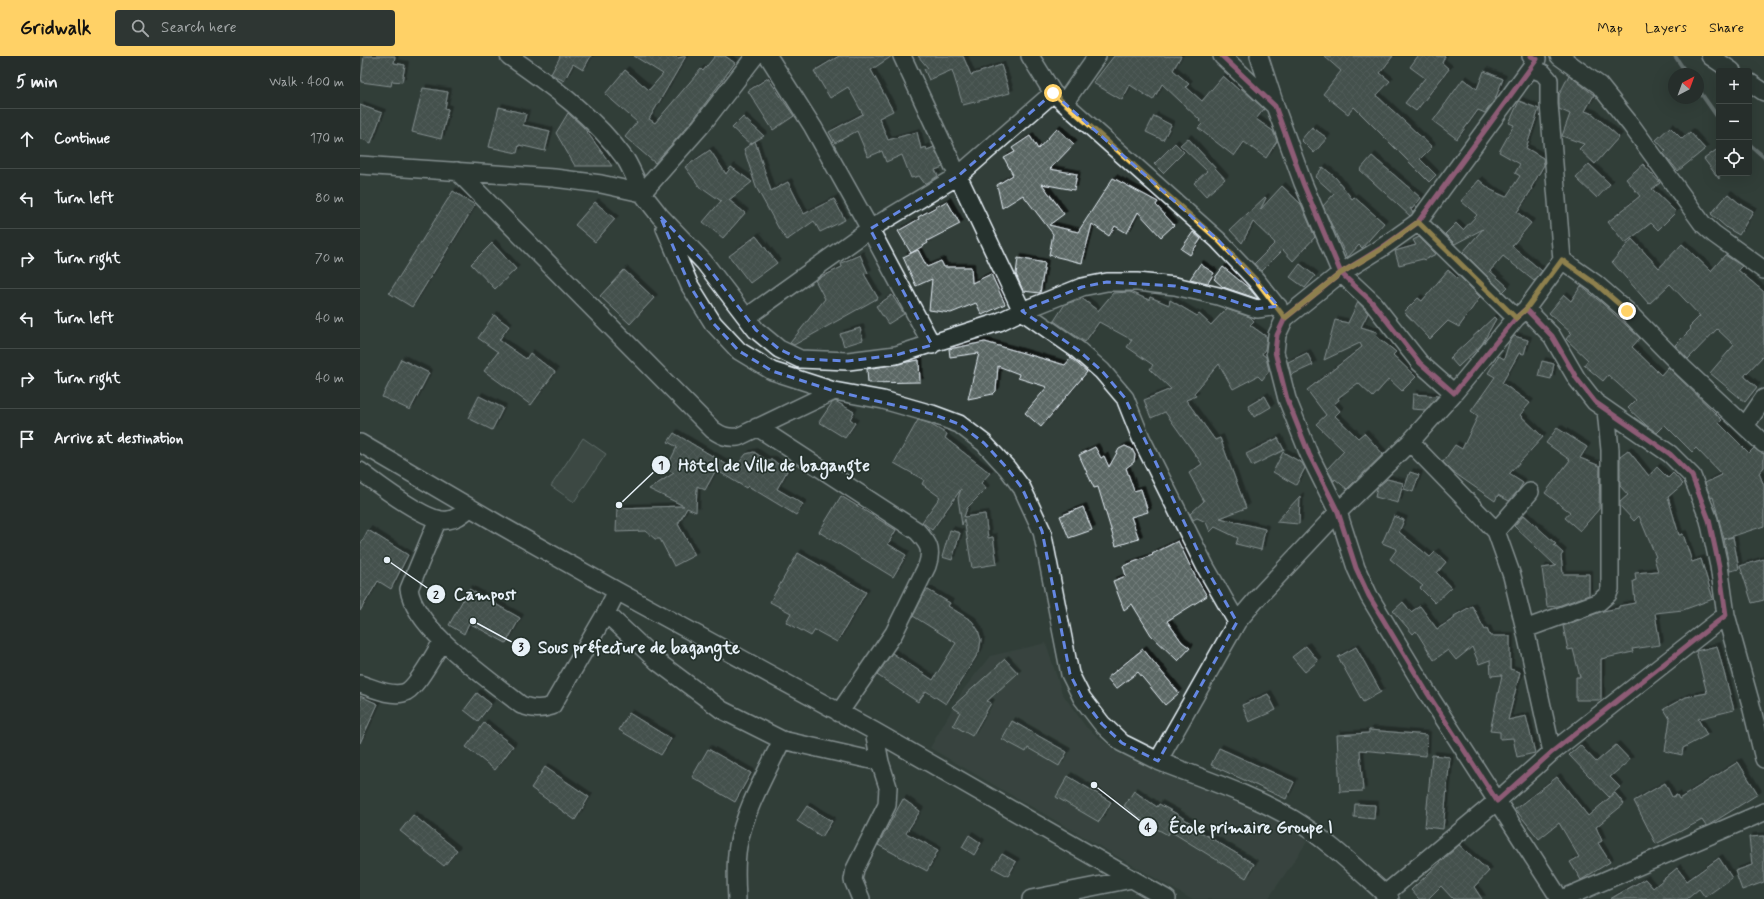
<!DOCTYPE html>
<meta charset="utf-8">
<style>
body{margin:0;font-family:Mynerve,sans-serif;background:#2e3633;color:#f1f3f6}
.controls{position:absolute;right:12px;top:12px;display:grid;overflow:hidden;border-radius:4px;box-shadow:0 4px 16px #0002}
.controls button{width:36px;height:36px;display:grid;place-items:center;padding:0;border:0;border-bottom:1px solid #424a47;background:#262e2b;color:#f1f3f6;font:20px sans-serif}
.compass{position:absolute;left:1308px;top:12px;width:36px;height:36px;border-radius:50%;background:#262e2b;box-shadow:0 4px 16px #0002;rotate:41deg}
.stop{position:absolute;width:12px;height:12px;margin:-9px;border:3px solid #ffd166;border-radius:50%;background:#fff}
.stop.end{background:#ffd166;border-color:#fff;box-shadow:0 1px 4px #0008}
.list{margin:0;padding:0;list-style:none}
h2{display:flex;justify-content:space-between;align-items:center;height:52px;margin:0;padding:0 16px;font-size:17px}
h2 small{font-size:13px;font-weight:400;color:#a4a8a9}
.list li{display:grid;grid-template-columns:26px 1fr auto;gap:12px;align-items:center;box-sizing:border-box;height:60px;padding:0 16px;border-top:1px solid #424a47}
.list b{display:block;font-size:15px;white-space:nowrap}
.list em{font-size:13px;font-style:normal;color:#a4a8a9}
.icon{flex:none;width:22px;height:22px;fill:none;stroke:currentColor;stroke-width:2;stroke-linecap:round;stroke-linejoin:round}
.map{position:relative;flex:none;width:1404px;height:843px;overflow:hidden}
header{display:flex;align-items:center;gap:24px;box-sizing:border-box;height:56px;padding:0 20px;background:#ffd166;color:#111}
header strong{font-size:19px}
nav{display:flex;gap:22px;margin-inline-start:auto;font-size:14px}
.search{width:280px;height:36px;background:#2e3633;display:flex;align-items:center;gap:10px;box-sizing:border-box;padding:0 14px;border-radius:4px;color:#a4a8a9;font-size:15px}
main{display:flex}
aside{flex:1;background:#262e2b}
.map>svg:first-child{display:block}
.built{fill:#3f4b46}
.pitch{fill:#495651;stroke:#98a4a4}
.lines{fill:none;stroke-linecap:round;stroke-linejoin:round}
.stream{stroke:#9ea9ab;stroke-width:4}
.building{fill:url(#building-cross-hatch);stroke:#e8f1f8;filter:url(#shadow)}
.minor-casing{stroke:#e8f1f8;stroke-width:20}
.minor{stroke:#26332d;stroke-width:17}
.cycleway-casing{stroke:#26332d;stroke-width:8}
.cycleway{stroke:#ff80c0;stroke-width:5}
.route{stroke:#ffd166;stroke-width:5}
.marked{fill:none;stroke:#6487e3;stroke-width:3;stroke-dasharray:8 5;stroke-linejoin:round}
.leader{fill:none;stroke:#e8f1f8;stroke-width:1.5}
.callout-dot{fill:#e8f1f8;stroke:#26332d;stroke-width:1.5}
.mark-label{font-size:12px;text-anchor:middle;font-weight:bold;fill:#111}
.callout-label{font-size:17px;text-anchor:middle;font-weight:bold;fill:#e8f1f8;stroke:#26332d;stroke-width:3.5;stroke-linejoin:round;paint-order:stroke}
</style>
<header>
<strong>Gridwalk</strong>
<div class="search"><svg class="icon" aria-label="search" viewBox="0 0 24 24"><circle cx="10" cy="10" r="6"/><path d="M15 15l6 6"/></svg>Search here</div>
<nav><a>Map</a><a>Layers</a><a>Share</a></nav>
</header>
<main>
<aside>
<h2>5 min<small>Walk · 400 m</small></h2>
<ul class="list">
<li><svg class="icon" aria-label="ahead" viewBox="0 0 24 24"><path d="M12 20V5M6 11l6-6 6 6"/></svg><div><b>Continue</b></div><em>170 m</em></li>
<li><svg class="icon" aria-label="left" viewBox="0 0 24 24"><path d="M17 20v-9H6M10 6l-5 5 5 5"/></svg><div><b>Turn left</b></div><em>80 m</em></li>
<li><svg class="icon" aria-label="right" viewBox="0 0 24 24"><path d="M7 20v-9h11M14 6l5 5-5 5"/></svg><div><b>Turn right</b></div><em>70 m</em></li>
<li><svg class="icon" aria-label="left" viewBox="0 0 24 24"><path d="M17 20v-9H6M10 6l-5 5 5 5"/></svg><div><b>Turn left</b></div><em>40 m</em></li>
<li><svg class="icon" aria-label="right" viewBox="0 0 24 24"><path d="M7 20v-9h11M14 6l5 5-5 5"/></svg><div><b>Turn right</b></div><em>40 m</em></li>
<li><svg class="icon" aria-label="arrive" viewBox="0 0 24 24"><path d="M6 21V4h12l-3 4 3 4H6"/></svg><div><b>Arrive at destination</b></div></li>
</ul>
</aside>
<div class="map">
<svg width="1404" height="843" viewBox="0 0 1404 843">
<defs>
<pattern id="building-cross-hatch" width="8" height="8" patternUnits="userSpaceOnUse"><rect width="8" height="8" fill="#5c6865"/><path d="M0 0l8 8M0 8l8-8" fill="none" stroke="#737e7c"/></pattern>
<filter id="shadow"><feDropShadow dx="3.5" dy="-3.5" stdDeviation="0" flood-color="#0009"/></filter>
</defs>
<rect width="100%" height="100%" fill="#323e39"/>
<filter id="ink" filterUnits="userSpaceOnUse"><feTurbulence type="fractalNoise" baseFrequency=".025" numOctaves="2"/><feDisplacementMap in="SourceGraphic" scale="8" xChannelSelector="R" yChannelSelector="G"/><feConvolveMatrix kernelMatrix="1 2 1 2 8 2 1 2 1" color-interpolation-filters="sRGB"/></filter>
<g filter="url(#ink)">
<path class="built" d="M686 587 702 637 726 671 758 697 913 760 947 786 908 843H831L570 692 603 634 630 600Z"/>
<path class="pitch" d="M223 382 246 398 214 446 191 430Z"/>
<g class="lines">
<path class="stream" d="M1315 0 1327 18
M1338 33 1359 63
M1389 88 1404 101"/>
</g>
<path class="building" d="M4 0H35L34 7 45 9 42 26 32 25 31 30 1 26Z
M199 0H231L223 14 213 8 204 25 191 18 200 1Z
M274 0H315L318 2 326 0 289 63 295 67 341 13 343 15 355 0H365L375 7 333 64 295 107 265 81 277 66 245 38 265 14 289 34 303 18Z
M479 0H532L511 14 533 55 519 62 528 84 557 76 561 93 566 91 567 94 574 91 583 111 575 114 578 120 565 128 559 120 551 122 542 99 526 106 522 95 508 101 497 75 475 87 469 76 503 58 488 31 470 42 454 15Z
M558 0H603L611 19 641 9 650 37 603 49 592 14 569 24 564 13 568 12Z
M754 0H821L813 14 829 28 826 31 842 45 863 20 879 34 881 32 904 53 896 63 913 75 917 85 906 102 884 86 874 100 838 72 842 68 839 65 840 64 802 28 793 44 770 29 762 44 733 27Z
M964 0H1033L1020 17 1030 25 1017 39 1018 41 1072 91 1060 103 1076 119 1069 126 994 51 988 58 963 38 981 15Z
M1058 0H1085L1082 7 1089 13 1056 55 1045 47 1065 22 1050 11Z
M1124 15 1143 23 1135 43 1125 57 1118 54 1097 83 1073 65 1103 23 1117 33Z
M1209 19 1234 39 1225 55 1233 58 1259 81 1235 108 1219 93 1224 88 1202 80 1210 58 1199 53V39Z
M408 22 434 60 413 74 388 35Z
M63 32 88 36 85 52 88 53 81 83 52 76Z
M1159 45 1179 53 1166 92 1183 102 1184 109 1171 132 1172 133 1157 156 1171 167 1152 190 1182 215 1174 225 1143 200 1130 215 1148 231 1143 236 1103 196 1123 173 1095 188 1085 178 1096 167 1103 174 1117 159 1101 145 1119 124 1131 134 1146 141 1160 120 1155 117 1160 108 1139 96 1154 69 1149 67Z
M0 49 22 57 11 87 0 82Z
M139 51 166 58 163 69 190 75 185 95 159 89 157 97 129 91Z
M208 57 224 72 252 110H215L196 77Z
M794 60 811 69 803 84 786 76Z
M383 61 404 80 390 88 372 72Z
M952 71 967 82 954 97 941 84Z
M1310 71 1322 83 1330 76 1345 93 1318 115 1303 97 1306 95 1296 84Z
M697 72 714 88 690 113 717 118 714 134 682 128 704 158 689 169 718 176 753 122 798 146 796 149 814 169 801 181 778 156 767 177 755 170 749 180 732 168 722 207 689 199 693 178 663 139 642 152 637 129 653 119 644 102 655 96 652 92 670 80 678 93Z
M828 82 865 123 846 140 834 127 847 115 820 89Z
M395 85 411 135 428 126 444 158 474 143 485 164 460 176 454 165 427 184 419 173 396 131 384 93Z
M815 87 824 96 803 117 794 108Z
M1359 92V123L1344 103Z
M350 94 366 118 371 111 392 126 369 144 385 157 363 182 343 166 361 145 344 133 342 134 325 111Z
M1012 100 1061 142 1052 153 1050 152 1053 157 1050 160 1000 114Z
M1229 108 1250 128 1237 142 1216 122Z
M1283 108 1300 127 1292 133 1316 156 1298 174 1291 167 1265 187 1248 166 1280 140 1266 123Z
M963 111 976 122 992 143 994 141 1024 167 1002 192 999 189 987 202 963 150 974 138 955 121Z
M922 130 941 148 955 181 933 205 923 194 902 215 894 208 915 187 893 166 882 187 870 174 905 141 906 142 900 154Z
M93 135 115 149 52 251 29 237Z
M1368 138 1379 147 1393 155 1379 179 1367 172 1351 158Z
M587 145 600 168 567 185 568 187 551 197 538 175 559 163 558 161Z
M235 146 255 163 235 186 215 169Z
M833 176 841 183 830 199 821 193Z
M396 180 417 207 390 227 369 200Z
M1059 181 1076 198 1064 204 1063 203 1039 209 1035 195 1056 189 1053 184Z
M1272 183 1299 212 1322 188 1351 215 1365 199 1382 210 1378 214 1404 236V299L1385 319V321L1397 331 1385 346 1350 317 1374 289 1357 273 1328 303 1315 289 1331 273 1329 271 1340 260 1310 228 1289 248 1252 206Z
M132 187 156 213 135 233 111 208Z
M558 194 567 211 581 205 584 211H611L612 227 631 218 645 248 622 259 616 247 591 257 569 254 572 223 556 230 543 201Z
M500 199 508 217 504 218 518 242 434 289 430 287 465 243 455 224 482 211 481 207Z
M658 202 685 207 680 237 663 235 656 218Z
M840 208 854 217 848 227 830 223Z
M940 208 955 220 945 232 930 221Z
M863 211 890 233 898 243 863 231 854 223Z
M264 214 294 242 270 268 240 240Z
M1088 214 1097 222 1099 220 1120 241 1099 271 1088 265 1070 283 1044 256 1058 242 1062 245Z
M1221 230 1242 247 1280 282 1272 291 1301 319 1308 311 1362 364 1359 367 1389 397 1394 392 1404 398V411L1399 417 1404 430V470L1364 483 1353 441 1351 442 1345 427 1362 419 1336 392 1332 396 1305 369 1297 377 1286 369 1268 352 1276 344 1248 319 1243 325 1224 309 1228 304 1206 283 1211 277 1189 257 1204 239 1211 245Z
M770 236 789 244 790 241 809 249 810 244 837 260 839 258 851 269 866 253 890 261 894 265 890 269 907 281 905 293 902 298 906 301 909 315 902 324 898 320 873 333 859 308 834 337 836 340 826 344 855 384 860 382 886 452 860 462 905 473 901 494 876 488 878 482 855 471 850 476 846 466 837 462 833 464 830 458 844 445 829 417 842 408 805 356 791 362 784 344 811 333 790 313 793 309 767 291 772 284 739 266 725 286 694 265 705 248 712 246 723 243 738 255 753 237Z
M532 239 544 258 528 268 516 250Z
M998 246 1008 257 1001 271 1017 276 1016 280 1036 296 1033 299 1056 321 1042 335 1029 323 1013 341 998 327 978 342 979 344 974 348 980 355 975 360 998 382 1004 377 1023 398 987 433 975 423 974 425 967 413 984 395 956 368 966 359 947 334 1002 291 1000 287 964 304 975 264 988 267Z
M134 259 149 270 139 284 166 303 170 297 195 316 171 349 124 315 138 296 118 282Z
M1134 261 1136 263 1122 288 1098 311 1090 302Z
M500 272 503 284 484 290 480 278Z
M1154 280 1168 284 1164 298 1159 297 1142 327 1170 347 1160 359 1183 381 1149 418 1163 427 1158 435 1149 445 1138 439 1135 445 1093 416 1083 406 1095 389 1102 393 1118 360 1111 355 1135 321 1128 317 1139 300 1144 303 1149 287Z
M625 286 705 309 711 302 727 316 681 371 665 357 687 331 658 322 659 318 638 310 636 335 633 338 608 343 619 297 590 301 589 293Z
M947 297 953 309 931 319 928 306Z
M41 303 69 317 50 354 22 341Z
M559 304 560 326 508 327 507 313Z
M1182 305 1194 308 1191 323 1178 320Z
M1053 338 1078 340 1065 354 1052 353Z
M119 340 143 352 132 374 108 362Z
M905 340 911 351 894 361 888 350Z
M475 345 494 356 490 363 495 367 485 382 459 366 472 347Z
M558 364 568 367 587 378 585 382 630 417 621 427 626 433 607 452 604 461 625 458 628 482 633 481 637 508 612 512 604 463 602 469 598 442 601 433 572 474 562 466 580 441 562 428 564 424 534 407Z
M1197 372 1227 391 1220 402 1240 410 1239 453 1220 475 1205 462 1210 456 1185 437 1210 404 1186 387Z
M314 377 374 413 386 398 394 396 406 404H413L427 415 417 433 443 448 436 459 388 430 386 432 356 414 345 434 337 430 336 456 327 452 318 468 335 499 314 510 300 483H295L286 475 256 476 257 452 324 450 289 433 314 417 306 413 317 391 308 386Z
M918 382 924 394 892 410 886 398Z
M765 390 772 393 775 399 774 406 766 412 774 435 781 433 788 456 771 461 779 483 756 490 738 431 734 432 719 399 735 391 741 402 744 400 749 411 759 393Z
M1268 394 1289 420 1297 411 1308 422 1313 417 1323 428 1308 441 1319 479 1323 478 1332 506 1341 503 1353 543 1323 554 1295 557 1300 589 1272 593 1273 596 1241 603V644H1216V621H1220L1213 593 1208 594 1203 570 1243 555 1259 552V550L1275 547 1273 525 1276 524 1275 517 1298 515 1294 502 1296 501 1279 460 1274 465 1260 450V446L1268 439 1260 430V400Z
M923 396 942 407 945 412 936 429 913 416Z
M1050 416 1059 419 1053 436 1044 433Z
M1027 423 1043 427 1038 447 1015 441 1017 432Z
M481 440 536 474 528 488 546 499 533 521 459 476Z
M940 440 939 468 916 466Z
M723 451 732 474 709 482 700 460Z
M1164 459 1196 488 1194 489 1203 497 1201 500 1203 518H1229V539L1198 550 1187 551 1182 512 1196 510 1154 470Z
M1034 460 1044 464 1039 476 1070 501 1075 496 1086 506 1077 517 1091 532 1075 547 1060 532 1063 530 1030 503 1037 493 1022 487Z
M8 474 48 499 31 533 18 525 0 555V489Z
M590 474 600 477 592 504 582 501Z
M1373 481 1379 513 1370 515 1364 483Z
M818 485 836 522 847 540 807 565 822 586 830 592 818 605 791 579 772 548 764 554 753 525 766 520 763 510 793 499 792 498Z
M438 497 506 536 477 586 455 574 451 580 426 566 431 557 410 546Z
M1404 503V544L1392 547 1380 510Z
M109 533 160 562 146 587 109 567 104 578 89 569Z
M568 534 590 547 588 550 612 565 618 574 621 584 619 596 586 648 566 635 558 646 517 619 532 597 573 624 596 587 553 560 565 536Z
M1043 546 1051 556 1060 550 1077 573 1095 562 1094 560 1112 550 1125 574 1127 573 1130 580H1150V613L1160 616 1148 664 1166 660 1175 697 1157 701 1153 682 1140 683V676L1130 675 1142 619 1131 620 1130 604 1119 608 1112 591 1096 604 1088 594 1074 604 1056 575 1053 578 1033 555Z
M946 590 958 605 945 616 932 601Z
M1357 590 1374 654 1338 663 1347 679 1323 692 1322 699 1305 695 1310 663 1304 653 1326 641 1347 637 1336 595Z
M996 591 1021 636 1003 646 978 601Z
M783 593 819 637 805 649 778 616 756 633 747 622Z
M645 603 658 617 627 645 631 647 612 680 593 669 600 656 592 651Z
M117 637 131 648 118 665 104 654Z
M908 638 916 654 889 666 882 649Z
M0 640 18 648 0 687Z
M269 657 311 683 301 699 259 674Z
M652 665 707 696 699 710 668 692 666 696 642 683Z
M124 667 153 690 135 714 106 691Z
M1009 674 1067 679 1066 700 1000 694 1003 735 980 736 977 679 1009 677Z
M1220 689 1236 706 1256 689 1270 704 1250 721 1260 731 1249 741 1209 699Z
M859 692 934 726 926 743 851 709Z
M348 693 391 717 375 746 332 721Z
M1072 699 1090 701 1083 773 1065 771Z
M1378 706 1398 738 1349 769 1346 770 1342 764 1296 788 1274 745 1305 727 1312 741 1317 739 1319 743Z
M185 711 229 741 215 764 171 732Z
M708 720 751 746 739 766 696 741Z
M1197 721 1228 760 1255 737 1264 748 1236 771 1242 785 1238 787 1250 806 1221 824 1210 806 1219 801 1199 767 1179 783 1155 753Z
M774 735 797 751 799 748 817 758 841 774 839 775 894 808 886 822 810 775 808 779 788 768 764 750Z
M543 743 560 755 546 777 578 794 567 815 518 789Z
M995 748 1015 749 1014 763 994 761Z
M447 750 472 765 462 781 437 765Z
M53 759 97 794 84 810 40 775Z
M609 779 621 787 614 799 602 791Z
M1404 780V826L1382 834 1375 815 1392 809 1389 781Z
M1099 789 1129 815 1114 831 1122 843H1093L1081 830 1068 843H1059L1051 834Z
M642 798 656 806 648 820 633 812Z
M1359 802 1372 822 1345 841 1339 833 1327 843H1250L1285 823 1293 832 1317 812 1327 825Z"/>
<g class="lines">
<defs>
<path id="minor" d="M149 0C192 30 235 61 266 104 272 114 277 127 282 137L341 70 395 0
M542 0 598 120 693 37 858 184 896 224 922 257
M670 0 693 37
M862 0 915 50 943 127 981 217 925 262 917 279 915 296 927 343 949 398 978 456 996 512 1009 540 1068 638 1137 745 1192 696 1366 559 1359 510 1349 464 1332 420 1310 398 1235 346 1217 323 1192 280 1166 253 1156 262 1094 337 1060 307 1012 246 981 217 1020 193 1058 166 1177 3 1171 0
M899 0 915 49
M1199 0 1239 29 1271 69 1342 167 1354 178 1404 214
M1350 0 1372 15
M1389 26 1404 36
M704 47 737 0
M0 109 194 122 241 128 282 137 300 160 344 206 396 274 419 293 440 303 488 305 536 299 639 266 662 255 722 231 747 226H777L815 230 858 240 897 253 918 250
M97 115 353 374C362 380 367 382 378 381L474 335
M1058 166 1156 262
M305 172 330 230 353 267 379 295 412 315 474 335 523 344 572 358 599 368 624 387 647 412 662 432 682 475 710 618 722 642 742 668 762 687 798 705 877 566
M1202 204 1236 228 1267 255 1323 312 1404 388
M1166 253 1202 204 1189 48V24L1183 17 1171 12
M387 261 510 173 453 71 408 0
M572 289 510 173 598 120 662 255 718 294 742 315 765 342 781 382 846 512 877 566 901 538 978 456 1050 386 1136 475 1152 520 1165 573 1192 696
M1385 370 1404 342
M397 371 557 475C568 487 573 493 567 510L534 577 479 657
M1050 386 1094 337
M0 387 140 469 257 535 514 675 807 843
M0 415C16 427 69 468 88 464 97 463 103 457 110 452
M78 463 49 533C55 574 129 623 161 649 173 653 180 654 192 650L246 557 257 535
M1136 475 1170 436
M246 557 298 606 362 654 422 684
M1366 559 1390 645 1404 703
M1165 573 1239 546 1248 538 1250 533V394L1246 354
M0 628C13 632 29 640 43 637 56 634 74 598 82 586
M798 705C843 723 891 738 933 763 966 783 996 812 1025 838
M377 843C376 826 375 807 378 790 385 753 406 718 422 684L520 706
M501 843 493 824 495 813 527 749 528 731 520 706 514 675
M671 843 772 823
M1030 843 1025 838 1137 745 1200 843
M1202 843 1404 756"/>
</defs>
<use href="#minor" class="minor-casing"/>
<use href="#minor" class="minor"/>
<defs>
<path id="cycleway" d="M862 0 915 50 943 127 981 217 925 262 917 279 915 296 927 343 949 398 978 456 996 512 1009 540 1068 638 1137 745 1192 696 1366 559 1359 510 1349 464 1332 420 1310 398 1235 346 1217 323 1192 280 1166 253 1156 262 1094 337 1060 307 1012 246 981 217 1020 193 1058 166 1177 3 1171 0"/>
</defs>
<use href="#cycleway" class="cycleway-casing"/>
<use href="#cycleway" class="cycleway"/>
</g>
</g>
<g class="lines" filter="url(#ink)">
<path class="route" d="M693 37 858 184 896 224 925 262 981 217 1020 194 1058 166 1156 262 1166 253 1202 204 1236 228 1267 255"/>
</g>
<path d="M0 0H1404V843H0ZM693 37 858 184 896 224 918 250 897 253 858 240 815 230 747 226 722 231 662 255 718 294 742 315 765 342 846 512 877 566 798 705 762 687 742 668 722 642 710 618 682 475 662 432 647 412 624 387 599 368 572 358 474 335 412 315 379 295 353 267 330 230 300 160 344 206 396 274 419 293 440 303 488 305 536 299 572 289 510 173 598 120Z" fill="#323e39" fill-opacity=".55" fill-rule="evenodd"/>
<path class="marked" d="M693 37 858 184 896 224 918 250 897 253 858 240 815 230 747 226 722 231 662 255 718 294 742 315 765 342 846 512 877 566 798 705 762 687 742 668 722 642 710 618 682 475 662 432 647 412 624 387 599 368 572 358 474 335 412 315 379 295 353 267 330 230 300 160 344 206 396 274 419 293 440 303 488 305 536 299 572 289 510 173 598 120Z"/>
<path class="leader" d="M259 449L301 409M27 504L76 538M113 565L161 591M734 729L788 771"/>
<g class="callout-dot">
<circle cx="259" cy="449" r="4"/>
<circle cx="27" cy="504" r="4"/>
<circle cx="113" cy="565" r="4"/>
<circle cx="734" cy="729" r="4"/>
<circle cx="301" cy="409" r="10"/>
<circle cx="76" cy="538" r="10"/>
<circle cx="161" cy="591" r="10"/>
<circle cx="788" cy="771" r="10"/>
</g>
<g class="mark-label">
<text x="301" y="413">1</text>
<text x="76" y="543">2</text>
<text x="161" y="595">3</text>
<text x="788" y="775">4</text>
</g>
<g class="callout-label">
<text x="414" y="415">Hôtel de Ville de bagangte</text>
<text x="125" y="544">Campost</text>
<text x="279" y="597">Sous préfecture de bagangte</text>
<text x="891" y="777">École primaire Groupe I</text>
</g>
</svg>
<div class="controls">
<button>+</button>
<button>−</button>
<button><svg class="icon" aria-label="locate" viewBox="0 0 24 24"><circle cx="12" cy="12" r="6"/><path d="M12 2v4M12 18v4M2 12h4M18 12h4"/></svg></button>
</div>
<svg class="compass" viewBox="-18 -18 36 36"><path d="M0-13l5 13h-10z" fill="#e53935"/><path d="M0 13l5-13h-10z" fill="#a4a8a9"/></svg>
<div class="stop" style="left:693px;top:37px"></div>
<div class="stop end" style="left:1267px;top:255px"></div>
</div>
</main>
